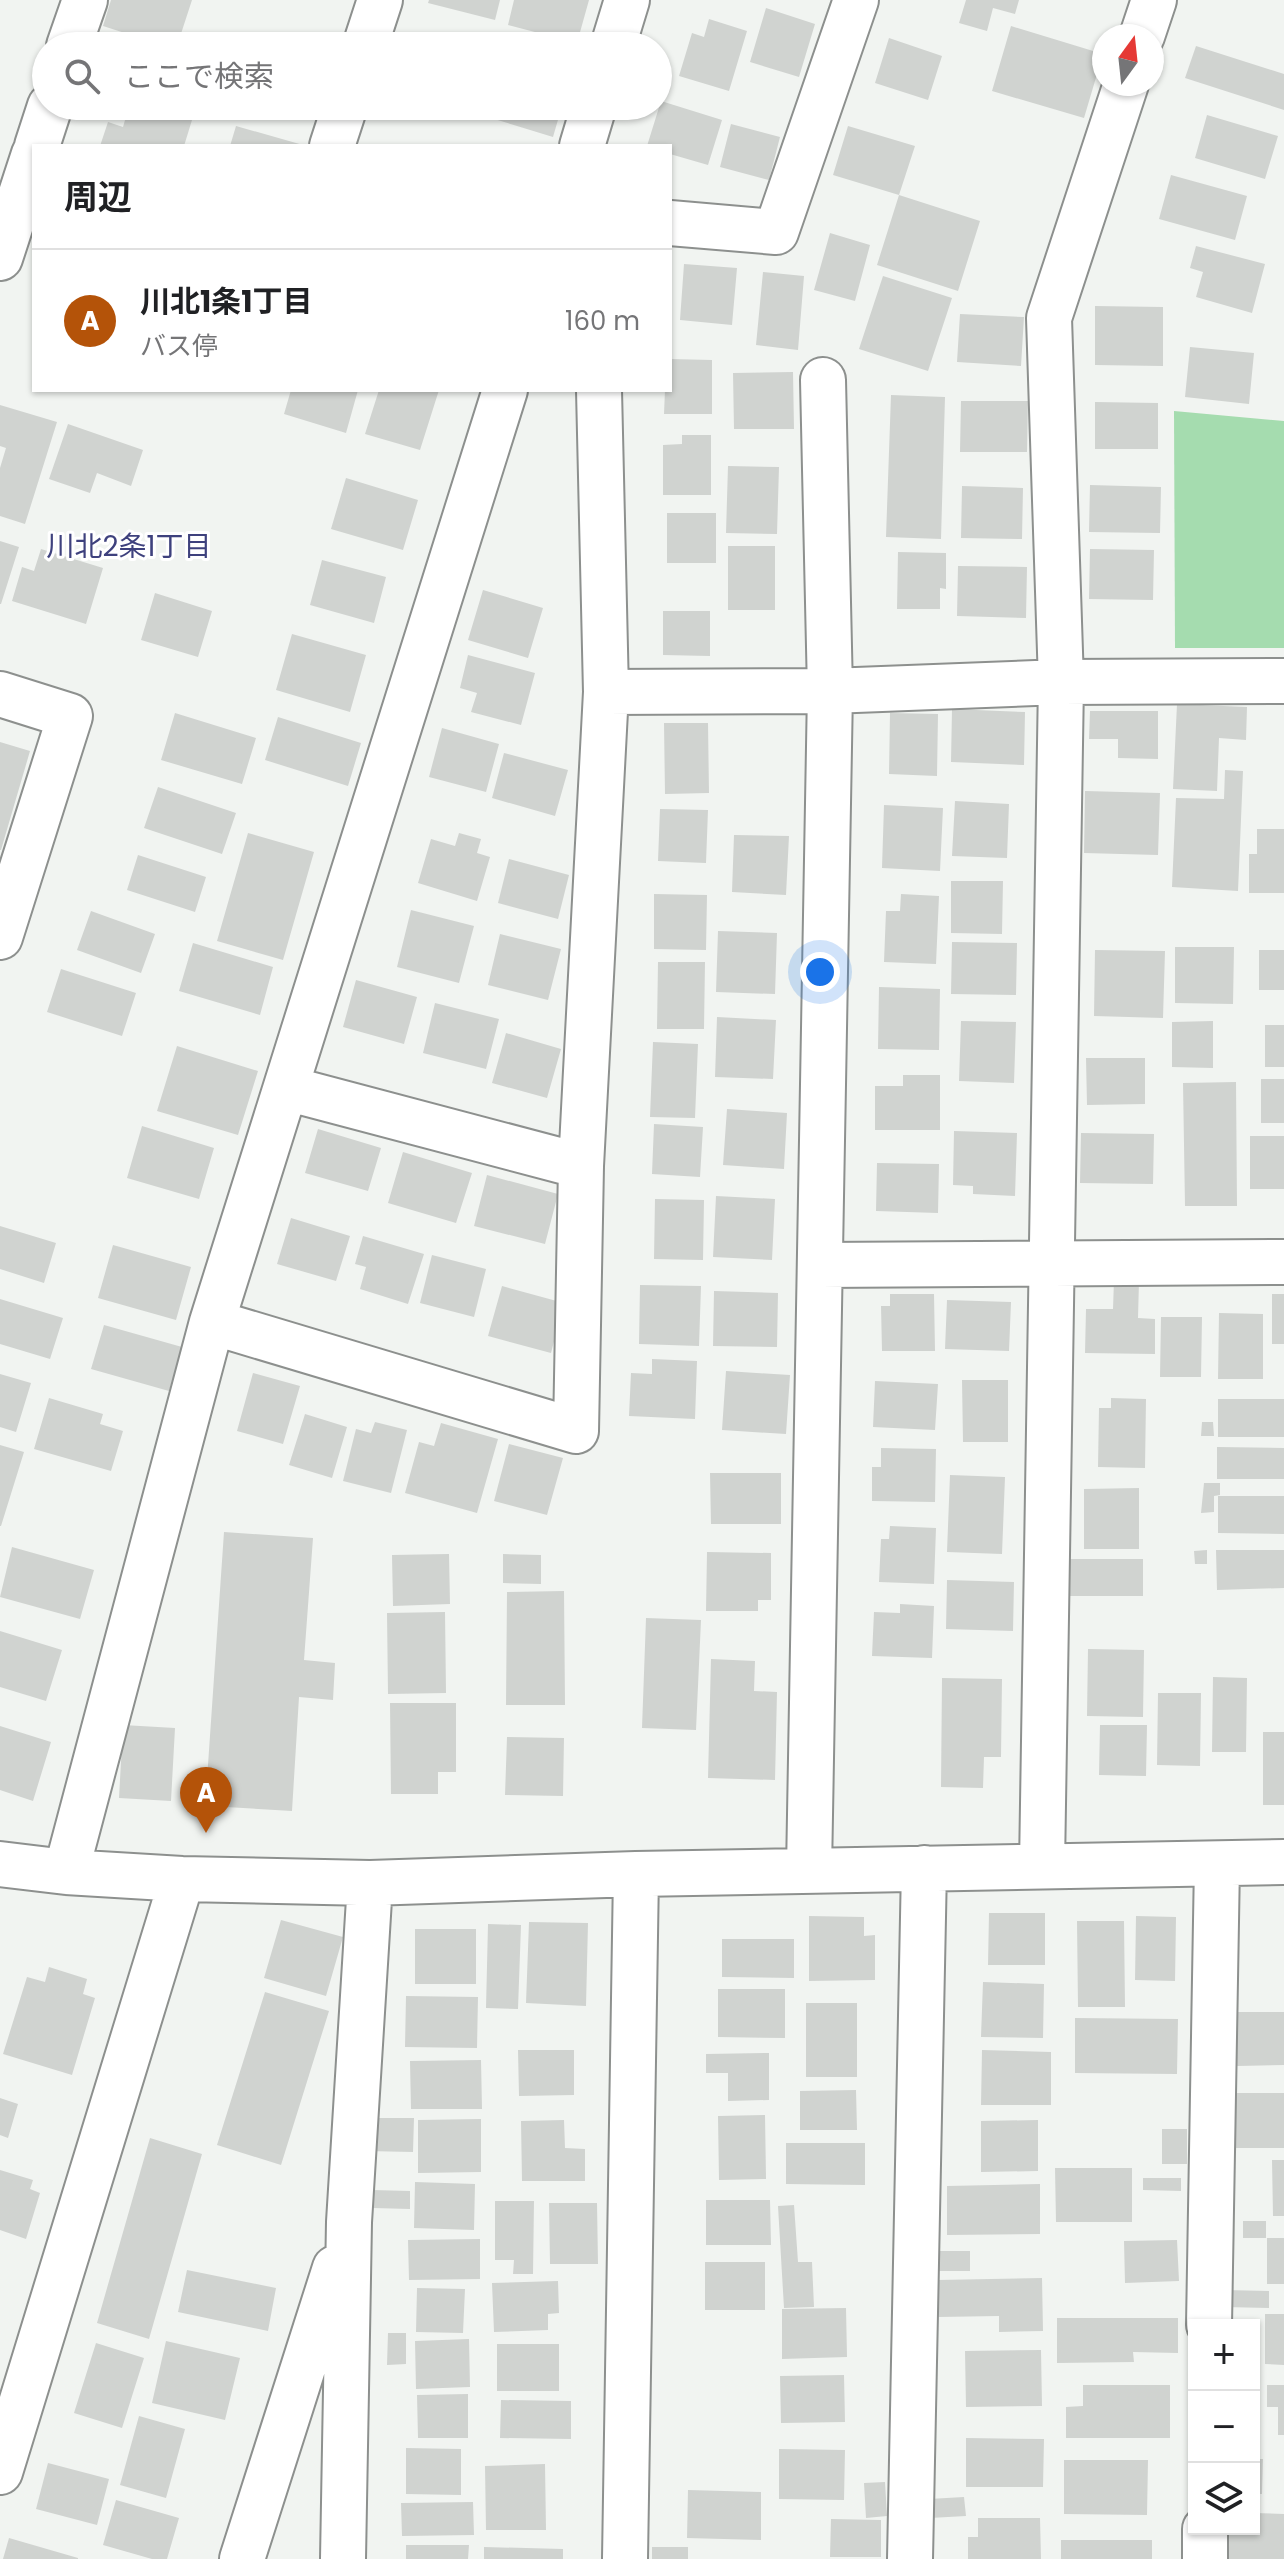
<!DOCTYPE html>
<html lang="ja">
<meta charset="utf-8">
<style>
body{margin:0;font-family:Poppins,"Noto Sans JP",sans-serif;background:#f6f6f6;color:#202124}
.controls{position:absolute;right:24px;bottom:24px;display:grid;overflow:hidden;border-radius:0px;box-shadow:0 2px 6px #0004}
.controls button{width:72px;height:72px;display:grid;place-items:center;padding:0;border:0;border-bottom:2px solid #e0e0e0;background:#fff;color:#202124;font:40px sans-serif}
.compass{position:absolute;left:1092px;top:24px;width:72px;height:72px;border-radius:50%;background:#fff;box-shadow:0 2px 6px #0004;rotate:15deg}
.you{position:absolute;left:820px;top:972px;width:28px;height:28px;margin:-20px;border:6px solid #fff;border-radius:50%;background:#1a73e8;box-shadow:0 0 0 12px #1a73e833}
.badge{display:grid;place-items:center;width:52px;height:52px;border-radius:50%;background:#b45309;color:#fff;font-size:26px;font-weight:700}
.pin{position:absolute;translate:-50% -66px;filter:drop-shadow(0 2px 4px #0008)}
.pin::after{content:'';position:absolute;top:42px;width:28px;height:24px;background:inherit;clip-path:polygon(0 0,100% 0,50% 100%)}
.list{margin:0;padding:0;list-style:none}
h2{display:flex;justify-content:space-between;align-items:center;height:104px;margin:0;padding:0 32px;font-size:34px}
h2 small{font-size:26px;font-weight:400;color:#757577}
.list li{display:grid;grid-template-columns:52px 1fr auto;gap:24px;align-items:center;box-sizing:border-box;height:144px;padding:0 32px;border-top:2px solid #e0e0e0}
.list b{display:block;font-size:30px;white-space:nowrap}
.list p{margin:0;font-size:26px;white-space:nowrap;color:#757577}
.list em{font-size:26px;font-style:normal;color:#757577}
.icon{flex:none;width:44px;height:44px;fill:none;stroke:currentColor;stroke-width:2;stroke-linecap:round;stroke-linejoin:round}
.map{position:relative;flex:none;width:1284px;height:2559px;overflow:hidden}
.search{position:absolute;background:#fff;box-shadow:0 2px 6px #0004;left:32px;top:32px;width:640px;height:88px;display:flex;align-items:center;gap:20px;box-sizing:border-box;padding:0 28px;border-radius:44px;color:#757577;font-size:30px}
.panel{position:absolute;background:#fff;box-shadow:0 2px 6px #0004;left:32px;top:144px;width:640px;height:248px;border-radius:0px}
.map>svg:first-child{display:block}
.green{fill:#a5dcaf}
.building{fill:#d0d3d0}
.lines{fill:none;stroke-linecap:round;stroke-linejoin:round}
.minor-casing{stroke:#8d908e;stroke-width:48}
.minor{stroke:#fff;stroke-width:44}
.labels{text-anchor:middle;dominant-baseline:central;stroke-width:6;stroke-linejoin:round;paint-order:stroke}
.neighbourhood-label{font-size:28px;fill:#3e417d;stroke:#fff}
</style>
<div class="map">
<svg width="1284" height="2559" viewBox="0 0 1284 2559">
<rect width="100%" height="100%" fill="#f1f4f1"/>
<path class="green" d="M1174 411 1284 421V648H1175Z"/>
<path class="building" d="M111 0H192L177 46H165L103 26Z
M429 0H500L495 20 428 3Z
M514 0H589L577 43 508 25Z
M966 0H1019L1015 14 993 8 987 31 959 23Z
M766 8 815 24 799 77 750 62Z
M709 19 747 31 729 91 679 76 692 33 704 37Z
M1011 26 1103 54 1084 118 992 91Z
M889 38 942 56 928 100 875 83Z
M1196 46 1284 74V110L1185 78Z
M661 101 722 120 708 165 670 154V146H647Z
M129 106H145L192 120 184 146H100L108 122 123 127Z
M483 106H562L553 137 481 115Z
M1207 115 1278 136 1265 179 1195 158Z
M731 124 780 137 769 180 720 167Z
M236 126 303 145V146H230Z
M848 126 915 146 899 195 833 175Z
M1171 175 1247 196 1235 240 1159 219Z
M899 195 980 221 958 291 877 265Z
M830 233 870 245 855 301 814 290Z
M1196 246 1265 264 1252 313 1196 297 1203 272 1190 268Z
M684 264 737 268 732 325 680 320Z
M763 272 804 276 798 350 756 345Z
M883 276 952 298 928 371 859 349Z
M1095 306 1163 307V366L1095 365Z
M960 314 1024 317 1021 366 957 362Z
M1190 347 1254 353 1249 404 1185 397Z
M670 359 712 360V414H664L665 390H670Z
M793 372 794 429H734L733 373Z
M291 390H358L346 433 284 414Z
M379 390H439L420 450 365 434Z
M891 395 945 397 941 539 886 537Z
M961 401H1028L1027 452H960Z
M1095 402 1158 403V449H1095Z
M0 405 57 422 25 524 0 516V468L6 448 0 446Z
M68 424 143 450 131 486 97 473 90 493 49 479Z
M682 435H711V495H663V445L682 444Z
M728 466 779 467 777 534 726 533Z
M346 478 418 500 403 550 331 529Z
M1090 485 1161 487 1160 533 1089 532Z
M962 486 1023 488 1022 539 961 538Z
M667 513H716V563H667Z
M0 541 19 547 1 604H0Z
M728 546H775V610H728Z
M41 549 103 568 86 624 12 601 22 567 34 571Z
M1090 549 1154 550 1153 600 1089 599Z
M898 552 946 553V589L940 588V609H897Z
M322 560 386 577 374 623 310 605Z
M958 566 1027 567 1026 618 957 616Z
M483 590 543 608 528 658 468 640Z
M155 593 212 611 198 657 141 640Z
M663 611H710V656L663 655Z
M292 634 366 655 350 712 276 690Z
M468 655 535 673 521 725 471 712 477 693 460 688Z
M1177 704 1247 707 1246 740 1219 738 1217 791 1173 789Z
M952 709 1025 712 1024 765 951 762Z
M1090 711H1158V759L1118 758V739H1089Z
M175 713 256 738 242 784 161 760Z
M890 713 938 714 937 776 889 774Z
M278 717 361 743 348 786 265 760Z
M664 723H708L709 793 665 794Z
M442 728 499 744 486 792 429 777Z
M0 742 30 751 1 850H0Z
M504 753 568 770 555 816 492 798Z
M1225 770 1243 771 1238 891 1172 887 1176 798 1224 799Z
M158 787 236 813 222 854 144 828Z
M1085 791 1160 793 1158 855 1084 853Z
M955 801 1009 804 1007 858 952 856Z
M884 805 943 808 940 871 882 868Z
M660 809 708 810 706 863 658 861Z
M1257 829H1284V893H1249V854H1257Z
M248 833 314 852 283 960 217 941Z
M459 833 481 839 477 853 490 857 477 901 418 883 431 839 455 846Z
M734 835 789 836 786 895 732 892Z
M138 855 206 877 195 912 127 890Z
M509 859 569 875 558 919 498 903Z
M951 881H1003L1002 934 951 933Z
M654 894 707 895 706 950 654 949Z
M901 894 939 896 936 964 884 962 886 911H900Z
M411 910 474 926 459 983 397 967Z
M91 911 155 934 141 973 77 950Z
M718 931 777 933 775 994 716 992Z
M500 934 561 949 548 1000 488 985Z
M952 942 1017 943 1016 995 951 994Z
M193 943 273 967 260 1015 179 991Z
M1175 947H1234L1233 1004 1175 1003Z
M1095 950 1165 951 1163 1018 1094 1016Z
M1259 950H1284V990H1259Z
M658 962H705L704 1029H657Z
M61 969 136 993 122 1036 47 1012Z
M356 980 417 997 404 1044 343 1027Z
M879 987 940 989 939 1050 878 1049Z
M435 1003 499 1019 486 1069 423 1053Z
M717 1017 776 1020 773 1079 715 1077Z
M961 1021 1016 1022 1014 1083 959 1081Z
M1213 1021V1068L1172 1067V1022Z
M1265 1025H1284V1067H1265Z
M506 1033 561 1049 547 1098 492 1083Z
M653 1042 698 1044 695 1118 650 1117Z
M177 1046 258 1071 238 1135 157 1111Z
M1086 1058H1145V1104L1087 1105Z
M903 1075H940V1130H875V1086H903Z
M1261 1079H1284V1123H1261Z
M1236 1082 1237 1206H1185L1183 1083Z
M727 1109 787 1113 784 1169 723 1165Z
M654 1124 703 1127 700 1177 652 1174Z
M142 1126 214 1148 199 1199 127 1178Z
M318 1129 381 1148 368 1191 305 1173Z
M954 1131 1017 1133 1015 1196 973 1194V1186L953 1185Z
M1081 1133 1154 1134 1153 1184 1080 1183Z
M1250 1136H1284V1189H1250Z
M403 1152 472 1173 456 1223 388 1203Z
M877 1163 939 1164 938 1213 876 1211Z
M487 1175 558 1194 545 1244 474 1226Z
M716 1196 775 1199 772 1260 713 1257Z
M655 1199 704 1200 703 1260 654 1259Z
M291 1218 350 1236 336 1281 277 1264Z
M0 1226 56 1243 44 1283 0 1269Z
M363 1236 424 1254 408 1304 360 1289 366 1267 355 1264Z
M113 1245 191 1267 176 1320 98 1298Z
M432 1255 486 1269 474 1317 420 1303Z
M1114 1280 1139 1281 1138 1318 1155 1319V1354L1085 1353 1086 1309H1113Z
M640 1285 701 1286 699 1346 639 1344Z
M502 1286 564 1303 551 1353 488 1336Z
M714 1291 778 1293 777 1347 713 1346Z
M890 1294H934L935 1351H882L881 1306H890Z
M1272 1294H1284V1344H1272Z
M0 1299 63 1318 50 1359 0 1344Z
M947 1300 1011 1302 1009 1351 945 1349Z
M1219 1313 1263 1314V1379H1218Z
M1161 1317H1202L1201 1377H1160Z
M104 1325 182 1347 169 1391 91 1369Z
M652 1359 697 1361 695 1419 629 1416 631 1373 652 1374Z
M726 1371 790 1375 786 1434 722 1430Z
M253 1373 300 1386 283 1444 237 1431Z
M0 1374 31 1383 16 1432 0 1427Z
M962 1380H1008V1442H963Z
M875 1381 938 1384 935 1430 873 1427Z
M49 1398 103 1414 100 1424 123 1431 111 1471 34 1449Z
M1111 1398 1146 1399 1145 1468 1098 1467 1099 1408H1111Z
M1218 1399H1284V1437H1218Z
M305 1414 347 1427 332 1478 289 1465Z
M375 1422 407 1430 391 1493 343 1481 356 1429 371 1433Z
M1202 1422H1213L1214 1436H1201Z
M441 1423 498 1439 477 1513 405 1493 419 1442 434 1446Z
M509 1444 563 1458 547 1515 494 1501Z
M0 1445 24 1452 1 1526H0Z
M1217 1447 1284 1448V1479H1217Z
M881 1448 936 1449 935 1502 872 1501V1467H881Z
M710 1473H781V1524H711Z
M950 1475 1005 1477 1002 1554 947 1552Z
M1204 1483H1220V1495L1214 1496V1512L1201 1513Z
M1139 1488V1549H1084V1489Z
M1218 1496H1284V1534L1218 1533Z
M890 1526 936 1528 934 1584 879 1582 881 1539H889Z
M224 1532 313 1538 304 1660 335 1663 333 1700 299 1697 292 1811 226 1807 227 1795 206 1794Z
M12 1547 94 1570 80 1619 0 1597Z
M1207 1550V1564H1195L1194 1551Z
M1216 1550H1284V1588L1217 1590Z
M707 1552 771 1553V1600H758V1611H706Z
M449 1554 450 1604 393 1606 392 1555Z
M503 1554 541 1555V1584L503 1583Z
M1062 1559H1143V1596H1061Z
M947 1580 1014 1582 1013 1631 946 1629Z
M564 1591 565 1705H506L507 1592Z
M900 1604 934 1606 932 1658 872 1656 874 1612 900 1613Z
M445 1612 446 1693 388 1694 387 1613Z
M646 1618 701 1620 696 1730 642 1728Z
M0 1631 62 1650 46 1701 0 1687Z
M1088 1649 1144 1650 1143 1717 1087 1716Z
M711 1659 755 1661 754 1691 777 1692 775 1780 708 1778Z
M1213 1677 1247 1678 1246 1752H1212Z
M942 1678 1002 1679 1001 1757H984L983 1788 941 1787Z
M1158 1693H1201L1200 1766 1157 1765Z
M390 1703H456V1772H438V1794H391Z
M123 1725 175 1728 171 1801 119 1798Z
M1100 1725H1147L1146 1776 1099 1775Z
M0 1726 51 1742 33 1801 0 1790Z
M1263 1732H1284V1805H1263Z
M507 1737 564 1738 563 1796 505 1795Z
M989 1913H1045V1965H988Z
M809 1916 864 1917V1936L875 1935V1980L809 1981Z
M1136 1916 1176 1917 1175 1981 1135 1980Z
M281 1920 343 1937 326 1996 264 1978Z
M1077 1921H1124L1125 2007H1078Z
M529 1922 588 1923 586 2006 526 2003Z
M488 1924 521 1925 518 2009 486 2008Z
M415 1929H476V1984H415Z
M722 1939H794V1978L722 1977Z
M49 1967 87 1979 83 1994 95 1998 72 2075 3 2054 27 1977 45 1982Z
M983 1982 1044 1984 1043 2038 981 2037Z
M718 1989H785V2038L718 2037Z
M265 1992 329 2011 281 2165 217 2145Z
M406 1996 478 1997 477 2048 405 2047Z
M806 2003H857V2077H806Z
M1236 2012H1284V2065L1237 2066Z
M1075 2018 1178 2019 1177 2074 1075 2073Z
M518 2050H574V2095L519 2096Z
M982 2050 1051 2052V2105H981Z
M769 2053V2100L728 2101V2073H706V2054Z
M481 2060 482 2109H411L410 2061Z
M856 2090 857 2130H800V2091Z
M1229 2093H1284V2148H1230Z
M0 2098 18 2104 8 2138 0 2135Z
M765 2115 766 2179 719 2180 718 2116Z
M366 2118H414L413 2152 366 2151Z
M481 2119V2172L418 2173V2120Z
M564 2120 565 2148 585 2149V2181H522L521 2121Z
M1038 2120V2171L981 2172V2121Z
M1162 2129H1187V2164H1162Z
M150 2138 202 2154 149 2339 97 2323Z
M786 2143H865V2185L786 2184Z
M1272 2160H1284V2216H1273Z
M1055 2168H1132V2222H1056Z
M0 2170 33 2180 30 2189 40 2193 26 2239 0 2230Z
M1143 2178H1181V2191L1143 2190Z
M415 2182 475 2184 474 2230 414 2228Z
M1040 2184V2234L947 2235V2186Z
M372 2190 410 2191V2209L373 2208Z
M706 2200H770L771 2245H706Z
M495 2201H534L533 2274H513L514 2260H495Z
M549 2203H597L598 2264H550Z
M794 2205 798 2262H812L814 2307 784 2308 778 2206Z
M1243 2221H1266V2238H1243Z
M1267 2238H1284V2284H1267Z
M480 2239V2279L409 2280 408 2240Z
M1177 2240 1179 2281 1125 2283 1124 2241Z
M938 2251H970V2271H937Z
M705 2262H765V2310H705Z
M187 2270 276 2288 268 2331 178 2312Z
M1042 2278 1043 2331 999 2332V2316L938 2317 937 2280Z
M558 2281 559 2313 548 2314V2330L494 2332 492 2283Z
M417 2288 465 2289 463 2333 416 2332Z
M1224 2290 1269 2291V2308L1224 2307Z
M846 2308 847 2357 782 2359V2309Z
M1265 2314H1284V2365L1265 2364Z
M1057 2318H1178V2353L1133 2352 1134 2362 1057 2363Z
M388 2333H406V2364L387 2365Z
M469 2339 470 2387 416 2389 415 2341Z
M166 2341 240 2358 225 2420 152 2403Z
M96 2343 144 2358 122 2428 74 2413Z
M497 2344H559V2391H497Z
M1041 2350 1042 2406 966 2407 965 2351Z
M844 2375 845 2422 781 2423 780 2376Z
M1083 2385H1170V2438H1066V2407L1083 2406Z
M1267 2385H1284V2435H1278V2407H1267Z
M468 2394V2438H418L417 2395Z
M501 2400 571 2401V2439L500 2438Z
M139 2416 185 2429 166 2498 120 2485Z
M966 2438 1044 2439 1043 2487H966Z
M406 2448 461 2449V2495L406 2494Z
M779 2449 845 2450 844 2500 779 2499Z
M1254 2459H1263L1262 2494H1254Z
M1064 2460H1148L1147 2515 1064 2514Z
M48 2463 109 2479 97 2525 36 2509Z
M545 2464 546 2530H486L485 2466Z
M885 2482 887 2516 866 2518 864 2483Z
M688 2490 761 2492V2540L687 2538Z
M964 2497 966 2516 930 2518 929 2499Z
M116 2500 179 2518 167 2559H152L103 2545Z
M473 2502 474 2535 402 2536 401 2503Z
M1254 2513 1284 2514V2559H1227V2529H1254Z
M978 2518H1040L1041 2559H968V2537H978Z
M831 2519 881 2520V2557H830Z
M9 2538 78 2558V2559H3Z
M1061 2540H1152V2559H1061Z
M406 2545H469L468 2559H406Z
M484 2547 563 2549V2559H484Z
M652 2547H688V2559H652Z"/>
<g class="lines">
<defs>
<path id="minor" d="M1142 36 1154 0
M69 46 85 0
M365 46 380 0
M613 46 627 0
M37 146 50 106
M332 146 345 106
M582 146 594 106
M670 223 776 232 856 0
M0 258 34 154
M606 692 830 691 1061 682 1284 681
M0 694 70 716 0 937
M286 1088 581 1166
M820 1265 1284 1262
M212 1322 576 1431 581 1166 606 692 599 390
M0 1864 66 1872 182 1879 370 1883 636 1874 1284 1862
M1042 1866 1061 682 1049 318 1126 84
M809 1871 830 691 823 380
M66 1872 212 1322 505 390
M1209 2325 1217 1864
M0 2472 182 1879
M242 2559 335 2268
M343 2559 349 2222 370 1883
M625 2559 636 1874
M910 2559 924 1868
M1205 2559V2529"/>
</defs>
<use href="#minor" class="minor-casing"/>
<use href="#minor" class="minor"/>
</g>
<g class="labels">
<g class="neighbourhood-label">
<text x="129" y="546">川北2条1丁目</text>
</g>
</g>
</svg>
<div class="controls">
<button>+</button>
<button>−</button>
<button><svg class="icon" aria-label="layers" viewBox="0 0 24 24"><path d="M12 4l9 5-9 5-9-5zM3 14l9 5 9-5"/></svg></button>
</div>
<svg class="compass" viewBox="-18 -18 36 36"><path d="M0-13l5 13h-10z" fill="#e53935"/><path d="M0 13l5-13h-10z" fill="#757577"/></svg>
<div class="you"></div>
<div class="pin badge" style="left:206px;top:1833px">A</div>
<div class="search"><svg class="icon" aria-label="search" viewBox="0 0 24 24"><circle cx="10" cy="10" r="6"/><path d="M15 15l6 6"/></svg>ここで検索</div>
<section class="panel">
<h2>周辺<small></small></h2>
<ul class="list">
<li><span class="badge">A</span><div><b>川北1条1丁目</b><p>バス停</p></div><em>160 m</em></li>
</ul>
</section>
</div>
